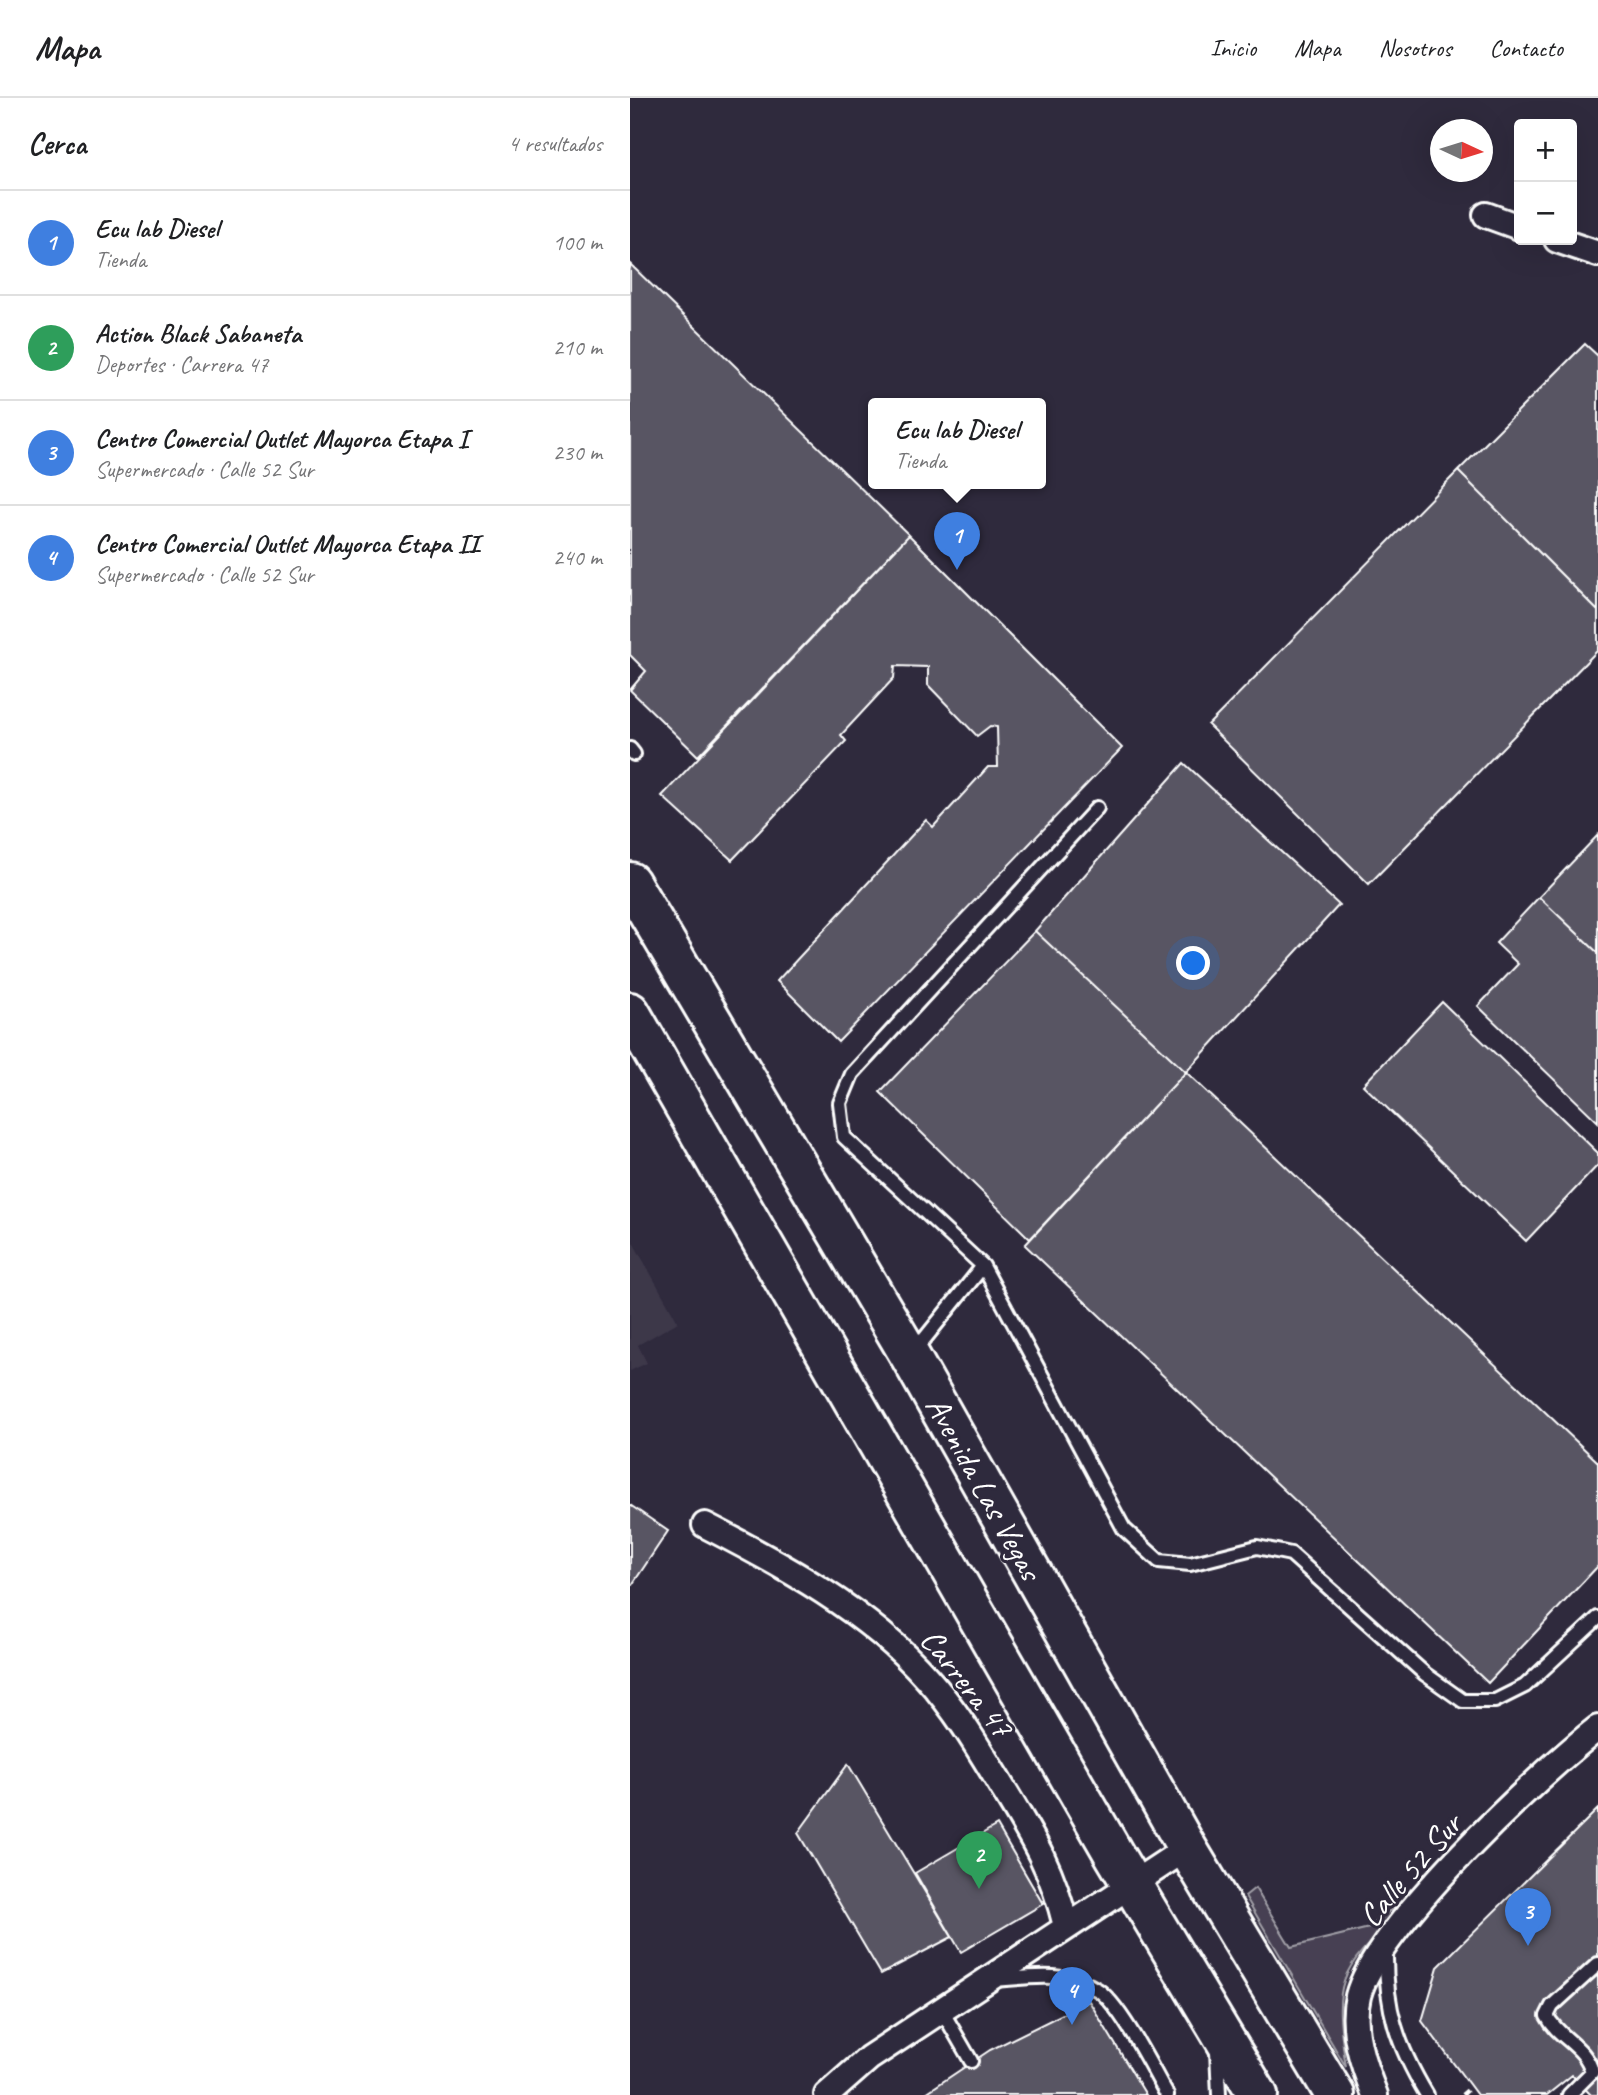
<!DOCTYPE html>
<html lang="es">
<meta charset="utf-8">
<style>
body{margin:0;font-family:Caveat,sans-serif;background:#f2f2f2;color:#202124}
.controls{position:absolute;right:21px;top:21px;display:grid;overflow:hidden;border-radius:7px;box-shadow:0 7px 28px #0002}
.controls button{width:63px;height:63px;display:grid;place-items:center;padding:0;border:0;border-bottom:2px solid #e0e0e0;background:#fff;color:#202124;font:35px sans-serif}
.compass{position:absolute;left:800px;top:21px;width:63px;height:63px;border-radius:50%;background:#fff;box-shadow:0 7px 28px #0002;rotate:94deg}
.you{position:absolute;left:564px;top:866px;width:24px;height:24px;margin:-18px;border:5px solid #fff;border-radius:50%;background:#1a73e8;box-shadow:0 0 0 10px #1a73e833}
.badge{display:grid;place-items:center;width:46px;height:46px;border-radius:50%;background:#84575d;color:#fff;font-size:23px;font-weight:700}
.pin{position:absolute;translate:-50% -58px;filter:drop-shadow(0 2px 4px #0008)}
.pin::after{content:'';position:absolute;top:37px;width:24px;height:21px;background:inherit;clip-path:polygon(0 0,100% 0,50% 100%)}
.popup{position:absolute;left:238px;top:300px;width:178px;height:91px;box-sizing:border-box;display:grid;place-content:center;border-radius:7px;background:#fff;filter:drop-shadow(0 2px 5px #0005);font-size:23px;white-space:nowrap;color:#757577}
.popup b{font-size:26px;color:#202124}
.popup::after{content:'';position:absolute;left:50%;top:100%;margin-left:-14px;border:14px solid transparent;border-top-color:#fff}
.list{margin:0;padding:0;list-style:none}
h2{display:flex;justify-content:space-between;align-items:center;height:91px;margin:0;padding:0 28px;font-size:30px}
h2 small{font-size:23px;font-weight:400;color:#757577}
.list li{display:grid;grid-template-columns:46px 1fr auto;gap:21px;align-items:center;box-sizing:border-box;height:105px;padding:0 28px;border-top:2px solid #e0e0e0}
.list b{display:block;font-size:26px;white-space:nowrap}
.list p{margin:0;font-size:23px;white-space:nowrap;color:#757577}
.list em{font-size:23px;font-style:normal;color:#757577}
.map{position:relative;flex:none;width:968px;height:1997px;overflow:hidden}
header{display:flex;align-items:center;gap:42px;box-sizing:border-box;height:98px;padding:0 35px;background:#fff;border-bottom:2px solid #e0e0e0}
header strong{font-size:33px}
nav{display:flex;gap:38px;margin-inline-start:auto;font-size:24px}
main{display:flex}
aside{flex:1;background:#fff}
.map>svg:first-child{display:block}
.built{fill:#3c3749}
.green{fill:#464152;stroke:#a2a0a8;stroke-width:2}
.building{fill:#595564;stroke:#fff;stroke-width:2}
.lines{fill:none;stroke-linecap:round;stroke-linejoin:round}
.service-casing{stroke:#fff;stroke-width:18}
.minor-casing{stroke:#fff;stroke-width:30}
.primary-casing{stroke:#fff;stroke-width:44}
.path{stroke:#fff;stroke-width:4.5;stroke-dasharray:7 5;stroke-linecap:butt}
.service{stroke:#2f2a3d;stroke-width:12}
.minor{stroke:#2f2a3d;stroke-width:24}
.primary{stroke:#2f2a3d;stroke-width:38}
.labels{text-anchor:middle;dominant-baseline:central;stroke-width:6;stroke-linejoin:round;paint-order:stroke}
.street-label{font-size:33px;fill:#fff;stroke:#2f2a3d}
</style>
<header>
<strong>Mapa</strong>
<nav><a>Inicio</a><a>Mapa</a><a>Nosotros</a><a>Contacto</a></nav>
</header>
<main>
<aside>
<h2>Cerca<small>4 resultados</small></h2>
<ul class="list">
<li><span class="badge" style="background:#3f7fe0">1</span><div><b>Ecu lab Diesel</b><p>Tienda</p></div><em>100 m</em></li>
<li><span class="badge" style="background:#2e9e5b">2</span><div><b>Action Black Sabaneta</b><p>Deportes · Carrera 47</p></div><em>210 m</em></li>
<li><span class="badge" style="background:#3f7fe0">3</span><div><b>Centro Comercial Outlet Mayorca Etapa I</b><p>Supermercado · Calle 52 Sur</p></div><em>230 m</em></li>
<li><span class="badge" style="background:#3f7fe0">4</span><div><b>Centro Comercial Outlet Mayorca Etapa II</b><p>Supermercado · Calle 52 Sur</p></div><em>240 m</em></li>
</ul>
</aside>
<div class="map">
<svg width="968" height="1997" viewBox="0 0 968 1997">
<rect width="100%" height="100%" fill="#2f2a3d"/>
<filter id="ink" filterUnits="userSpaceOnUse"><feTurbulence type="fractalNoise" baseFrequency=".0143" numOctaves="2"/><feDisplacementMap in="SourceGraphic" scale="14" xChannelSelector="R" yChannelSelector="G"/><feConvolveMatrix kernelMatrix="1 2 1 2 8 2 1 2 1" color-interpolation-filters="sRGB"/></filter>
<g filter="url(#ink)">
<path class="built" d="M0 1139 48 1224 8 1247 17 1265 0 1273Z"/>
<path class="green" d="M625 1790 661 1849 739 1830 764 1809 770 1816C706 1874 703 1884 716 1969L615 1798Z"/>
<path class="building" d="M0 166 279 437 68 658 0 592 16 573 0 557Z
M955 246 968 258V513L828 373Z
M828 373 968 513V552L739 786 578 627Z
M279 437 492 650 208 944 147 883 296 722 303 729 358 669H368L367 629 360 628 347 638 298 587V569L265 568 264 580 211 637 216 643 102 762 32 698Z
M554 665 709 807 556 974 405 833Z
M968 737V855L909 799Z
M909 799 968 855V1024L848 908 888 866 866 845Z
M405 833 556 974 400 1141 250 994Z
M812 904 968 1055V1067L896 1143 733 987Z
M556 974 968 1364V1468L858 1585 395 1147Z
M0 1407 38 1433 0 1490Z
M218 1666 322 1839 251 1876 168 1735Z
M968 1711V1997H961L942 1977 917 1997H847L792 1923 808 1869Z
M367 1727 413 1806 331 1854 285 1775Z
M459 1903 516 1997H293L360 1952Z"/>
<g class="lines">
<defs>
<path id="service" d="M0 651 4 656
M467 710 222 976 210 1005 214 1039 353 1168 494 1431 529 1463 560 1466 627 1449 661 1456 795 1576 833 1603H865L895 1588 968 1520
M283 1255 353 1168
M756 1852C755 1910 767 1947 797 1997
M366 1882C400 1879 438 1873 468 1892 490 1906 523 1972 537 1997
M311 1911 341 1963
M587 1953 589 1997
M939 1997 962 1974C956 1948 928 1940 917 1918L922 1908 968 1866"/>
<path id="minor" d="M856 117 889 129
M927 142 968 156
M75 1427C153 1467 238 1513 297 1580 327 1613 349 1651 372 1689 403 1740 422 1770 436 1828
M197 1997 239 1960 557 1750
M745 1997C733 1967 720 1931 728 1898 745 1830 909 1676 968 1630"/>
<path id="primary" d="M0 784 280 1258 557 1750 705 1997
M0 914 485 1758 628 1997"/>
</defs>
<use href="#service" class="service-casing"/>
<use href="#minor" class="minor-casing"/>
<use href="#primary" class="primary-casing"/>
<path class="path" d="M832 1997 841 1989"/>
<use href="#service" class="service"/>
<use href="#minor" class="minor"/>
<use href="#primary" class="primary"/>
</g>
</g>
<g class="labels">
<g class="street-label">
<text transform="translate(354 1390) rotate(61)">Avenida Las Vegas</text>
<text transform="translate(337 1585) rotate(52)">Carrera 47</text>
<text transform="translate(780 1772) rotate(-49)">Calle 52 Sur</text>
</g>
</g>
</svg>
<div class="controls">
<button>+</button>
<button>−</button>
</div>
<svg class="compass" viewBox="-18 -18 36 36"><path d="M0-13l5 13h-10z" fill="#e53935"/><path d="M0 13l5-13h-10z" fill="#757577"/></svg>
<div class="you"></div>
<div class="pin badge" style="left:327px;top:472px;background:#3f7fe0">1</div>
<div class="popup"><b>Ecu lab Diesel</b>Tienda</div>
<div class="pin badge" style="left:349px;top:1791px;background:#2e9e5b">2</div>
<div class="pin badge" style="left:898px;top:1848px;background:#3f7fe0">3</div>
<div class="pin badge" style="left:442px;top:1927px;background:#3f7fe0">4</div>
</div>
</main>
